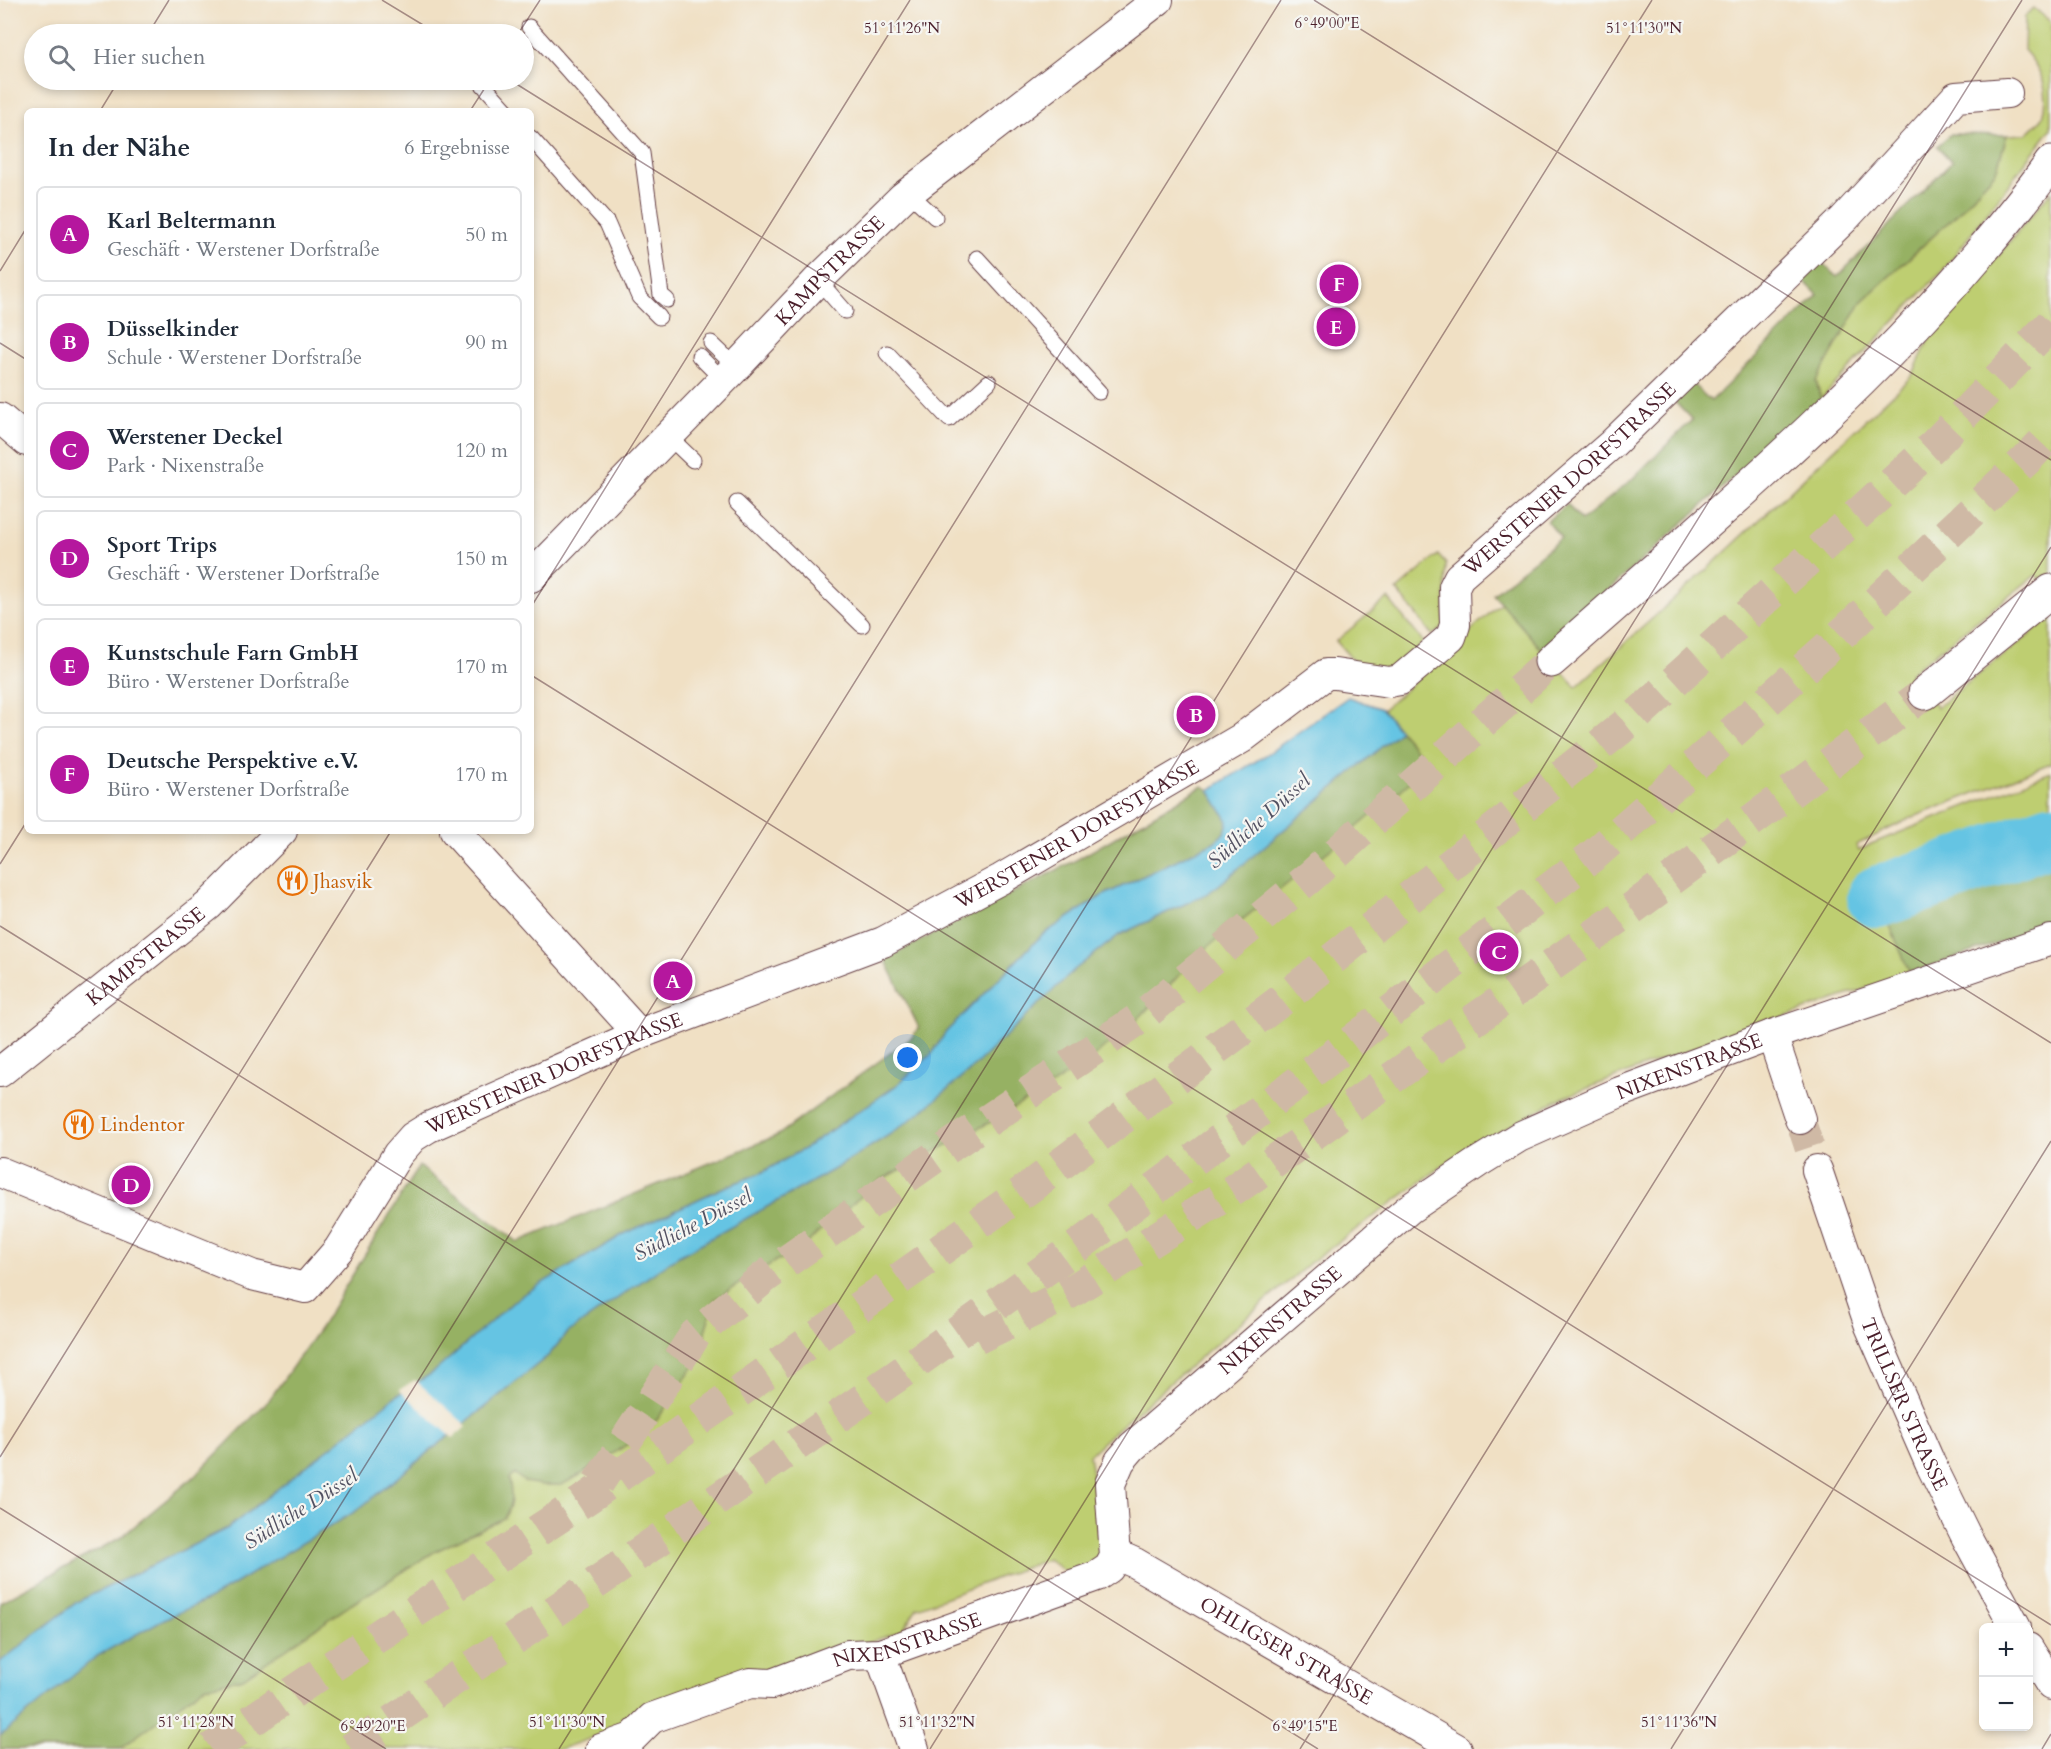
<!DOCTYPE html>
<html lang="de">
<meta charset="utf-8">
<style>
body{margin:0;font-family:Cardo,serif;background:#f6f6f7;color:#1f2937}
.controls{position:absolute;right:18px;bottom:18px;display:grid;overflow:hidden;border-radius:9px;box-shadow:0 3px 9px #0003}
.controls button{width:54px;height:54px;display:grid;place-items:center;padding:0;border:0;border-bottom:2px solid #e0e1e3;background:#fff;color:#1f2937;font:30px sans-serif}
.you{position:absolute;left:908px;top:1058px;width:21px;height:21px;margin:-15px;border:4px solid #fff;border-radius:50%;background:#1a73e8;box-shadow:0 0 0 9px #1a73e833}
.badge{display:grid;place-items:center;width:39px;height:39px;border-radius:50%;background:#b5179e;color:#fff;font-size:20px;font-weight:700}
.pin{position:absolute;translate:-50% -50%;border:3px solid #fff;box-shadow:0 2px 6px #0006}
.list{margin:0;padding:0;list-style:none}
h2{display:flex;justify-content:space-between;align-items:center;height:78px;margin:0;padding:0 24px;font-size:26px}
h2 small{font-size:20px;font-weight:400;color:#747a83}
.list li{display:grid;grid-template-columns:39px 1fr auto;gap:18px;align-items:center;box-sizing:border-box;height:96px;margin:0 12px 12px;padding:0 12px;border:2px solid #e0e1e3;border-radius:9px}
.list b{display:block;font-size:22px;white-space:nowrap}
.list p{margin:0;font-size:20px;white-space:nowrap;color:#747a83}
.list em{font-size:20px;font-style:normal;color:#747a83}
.icon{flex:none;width:33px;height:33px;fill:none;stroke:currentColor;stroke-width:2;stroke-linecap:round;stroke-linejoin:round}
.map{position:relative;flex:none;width:2051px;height:1749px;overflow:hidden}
.search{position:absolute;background:#fff;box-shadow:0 3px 9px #0003;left:24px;top:24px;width:510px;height:66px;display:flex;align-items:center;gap:15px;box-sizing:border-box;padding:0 21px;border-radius:33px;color:#747a83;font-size:22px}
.panel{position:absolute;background:#fff;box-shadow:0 3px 9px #0003;left:24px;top:108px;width:510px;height:726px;border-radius:9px}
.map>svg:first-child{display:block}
.green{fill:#bece71;stroke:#84764e;stroke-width:1.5}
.forest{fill:#96b163;stroke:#706847;stroke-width:1.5}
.water{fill:#65c4e3;stroke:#587287;stroke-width:1.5}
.pier{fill:#f0e0c4}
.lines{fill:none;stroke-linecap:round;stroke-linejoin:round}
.river{stroke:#65c4e3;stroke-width:62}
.minor-tunnel{stroke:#cfb9a5;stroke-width:30;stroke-dasharray:30 15;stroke-linecap:butt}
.motorway-tunnel{stroke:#cfb9a5;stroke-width:33;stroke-dasharray:33 16;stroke-linecap:butt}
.service-casing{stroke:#633c42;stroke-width:17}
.minor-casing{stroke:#633c42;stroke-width:32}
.motorway-casing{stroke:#633c42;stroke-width:35}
.service{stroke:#fff;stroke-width:15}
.minor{stroke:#fff;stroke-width:30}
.motorway{stroke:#fff;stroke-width:33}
.ticks{fill:none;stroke:#4a1f2b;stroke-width:1.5;stroke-opacity:0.45}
.labels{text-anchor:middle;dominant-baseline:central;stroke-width:4.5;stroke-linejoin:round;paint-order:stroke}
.street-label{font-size:20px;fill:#4a1f2b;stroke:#f6f6f2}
.food-label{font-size:20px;fill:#c56008;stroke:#f6f6f2;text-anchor:start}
.water-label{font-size:21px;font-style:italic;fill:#525162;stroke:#f6f6f2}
.ticks-label{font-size:15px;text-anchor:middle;fill:#4a1f2b;stroke:#f6f6f2;stroke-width:4.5;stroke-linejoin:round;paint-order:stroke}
</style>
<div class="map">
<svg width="2051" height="1749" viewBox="0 0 2051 1749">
<rect width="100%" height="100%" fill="#f6f6f2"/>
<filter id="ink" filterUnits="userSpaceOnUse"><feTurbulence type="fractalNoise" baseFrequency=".0167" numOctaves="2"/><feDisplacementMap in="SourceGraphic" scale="12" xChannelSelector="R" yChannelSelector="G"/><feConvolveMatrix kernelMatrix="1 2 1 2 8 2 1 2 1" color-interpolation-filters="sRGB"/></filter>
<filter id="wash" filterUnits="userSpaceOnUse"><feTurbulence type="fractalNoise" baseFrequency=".008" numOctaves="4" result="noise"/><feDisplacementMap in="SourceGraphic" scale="24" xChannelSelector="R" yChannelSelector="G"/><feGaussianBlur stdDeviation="1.35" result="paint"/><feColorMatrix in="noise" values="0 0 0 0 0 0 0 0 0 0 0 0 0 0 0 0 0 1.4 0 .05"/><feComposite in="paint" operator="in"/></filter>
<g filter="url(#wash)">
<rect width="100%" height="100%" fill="#f0e0c4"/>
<path class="green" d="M2034 8 2051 22V129L1945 268 1821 399 1816 381 1861 302 1954 217 1996 171 2007 135 2027 134C2032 128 2039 123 2043 117 2051 92 2041 68 2024 50L2025 16Z
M2051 191V577L2044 583 2036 575 1910 673 1937 707 2051 618V763L1911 818 1856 845 1859 851 1871 844 2051 772V833L1876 892 1910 973 1656 1062 1557 1100 1459 1154 1310 1263 1118 1428 1089 1455 1094 1487 1100 1554 1089 1568 1067 1574 1048 1559 917 1608 902 1631 560 1749H0V1736L1220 884 1400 731 1383 710 1501 603 1576 687 1702 574 1912 376 1934 328 1979 279Z
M1438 555 1446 564 1444 627 1432 635 1397 590Z
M1388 598 1424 643 1389 669 1357 665 1336 641Z"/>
<path class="forest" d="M1951 134 2007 135 1996 171 1954 217 1861 302 1816 381 1821 399 1542 650 1493 594 1561 538 1547 521 1567 504 1581 521 1628 483 1692 420 1672 399 1690 382 1711 401 1818 295 1797 274 1816 257 1837 277 1952 162 1937 146Z
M1400 731 1421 756 1417 775 1402 789 1341 841 1198 955 1141 1016 1096 1055 1049 1087 994 1120 881 1180 816 1234 795 1257 777 1260 715 1299 705 1331 703 1353 657 1420 628 1444 582 1474 561 1485H542L525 1482 515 1474 509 1479C512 1494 513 1504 504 1518L434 1552 352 1604 243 1678 204 1687 119 1749H0V1736L97 1656 162 1620 209 1599 356 1511 549 1355 566 1334 677 1257 833 1170 892 1133 922 1111 967 1073 1074 970 1119 935 1208 893 1220 884Z
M1203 786 1209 790 1228 821 1225 833 1214 842 1100 897 1042 935 946 1032 931 1055 897 1085 802 1150 761 1173 720 1189 624 1234 519 1297 434 1372 393 1398 228 1528 77 1602 0 1662V1602L120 1538 196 1475 240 1430 269 1400 322 1325 419 1166 518 1242 778 1135 912 1037 919 1028 885 959 1078 859Z
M2051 842V925L1910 973 1881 906Z"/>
<path class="water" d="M1348 697 1382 709 1400 731 1220 884 1208 893 1119 935 1074 970 967 1073 922 1111 892 1133 833 1170 677 1257 566 1334 549 1355 356 1511 209 1599 162 1620 97 1656 0 1736V1662L77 1602 228 1528 393 1398 434 1372 519 1297 624 1234 720 1189 761 1173 802 1150 897 1085 931 1055 946 1032 1042 935 1100 897 1214 842 1225 833 1228 821 1209 790 1266 755Z"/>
<path class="pier" d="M415 1380 467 1426 453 1438 399 1390Z"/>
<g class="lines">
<path class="river" d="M1878 897 2051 835"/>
</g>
</g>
<g filter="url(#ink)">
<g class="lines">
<path class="minor-tunnel" d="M1800 1119 1817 1170"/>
<path class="motorway-tunnel" d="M977 1338 1069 1293 1235 1189 1634 907 1925 693
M598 1483 695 1335 766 1276 953 1144 1140 1018 1310 877 1551 661
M211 1749 296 1690 589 1497 1030 1187 1279 1002 1635 717 1935 444 2051 324
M351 1749 564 1605 894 1378 1078 1246 1325 1062 1595 854 1837 639 2026 460 2051 434"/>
<defs>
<path id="service" d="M529 27 642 153 661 295 667 300
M479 80 507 111
M531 138 607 223 639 297 659 317
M909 193 935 217
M977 258 1099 392
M818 280 845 311
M711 343 736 367
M887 353 949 419 989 382
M699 356 723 380
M668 436 693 460
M737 503 862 625"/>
<g id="minor">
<path d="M0 418 27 441"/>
<path id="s1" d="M531 577 736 367 818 280 903 197 1158 0"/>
<path d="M455 831 639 1034"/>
<path d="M1772 1035 1800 1119"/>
<path id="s2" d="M0 1072 209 905 282 831"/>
<path id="s3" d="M1817 1170 1870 1326 1930 1463 1966 1536 2016 1628"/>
<path id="s4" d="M0 1172 252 1275 305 1288 339 1249 398 1154 413 1137 429 1127 639 1034 883 942 1001 879 1242 738 1326 674H1335L1389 682 1400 680 1451 637 1455 625 1454 587 1459 577 1612 444 1844 219 1956 97 2007 93"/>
<path id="s5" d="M1115 1557 1126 1559 1135 1563 1457 1749"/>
<path d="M2028 1648 2051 1685"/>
<path d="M880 1654 914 1749"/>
<path id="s6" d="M601 1749 632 1738 652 1718 750 1683 772 1684 848 1655 880 1654 1097 1576 1109 1568 1115 1557 1110 1484 1120 1461 1132 1447 1409 1209 1477 1163 1519 1137 1620 1092 1772 1035 2051 940"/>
</g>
<path id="motorway" d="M1551 661C1698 530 1851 405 1978 255 2003 225 2029 195 2051 163
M1925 693 2051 591"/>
</defs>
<use href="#service" class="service-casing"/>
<use href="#minor" class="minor-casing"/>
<use href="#motorway" class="motorway-casing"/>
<use href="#service" class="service"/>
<use href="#minor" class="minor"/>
<use href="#motorway" class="motorway"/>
</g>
</g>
<path class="ticks" d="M382 0 438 34M1314 0 2051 460M148 34 169 0M518 34 540 0M510 80 2051 1043M100 111 119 80M470 111 490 80M0 271 27 227M0 343 27 360M531 607 910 0M531 675 2051 1625M0 864 27 821M0 926 1318 1749M0 1457 391 831M0 1508 386 1749M188 1749 1281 0M559 1749 1652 0M930 1749 2022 0M1300 1749 2051 547M1671 1749 2051 1141M2042 1749 2051 1734"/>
<defs>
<symbol id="restaurant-ring" viewBox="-11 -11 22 22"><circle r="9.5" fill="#f6f6f2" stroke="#e8710a" stroke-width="1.5"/><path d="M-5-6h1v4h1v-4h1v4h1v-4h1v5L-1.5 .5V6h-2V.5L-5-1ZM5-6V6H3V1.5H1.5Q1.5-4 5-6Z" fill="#e8710a"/></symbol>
</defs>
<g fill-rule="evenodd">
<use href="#restaurant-ring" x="276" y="864" width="33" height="33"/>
<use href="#restaurant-ring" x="62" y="1108" width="33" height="33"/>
</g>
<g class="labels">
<g class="street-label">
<text stroke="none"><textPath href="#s1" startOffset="428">KAMPSTRASSE</textPath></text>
<text stroke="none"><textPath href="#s4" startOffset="1892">WERSTENER DORFSTRASSE</textPath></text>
<text stroke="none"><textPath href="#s4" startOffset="1244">WERSTENER DORFSTRASSE</textPath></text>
<text stroke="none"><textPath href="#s2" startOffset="186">KAMPSTRASSE</textPath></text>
<text stroke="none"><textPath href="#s6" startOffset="1356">NIXENSTRASSE</textPath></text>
<text stroke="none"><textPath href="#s4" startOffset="668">WERSTENER DORFSTRASSE</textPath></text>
<text stroke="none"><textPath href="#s6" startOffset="870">NIXENSTRASSE</textPath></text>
<text stroke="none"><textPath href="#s3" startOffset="250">TRILLSER STRASSE</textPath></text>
<text stroke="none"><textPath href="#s6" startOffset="330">NIXENSTRASSE</textPath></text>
<text stroke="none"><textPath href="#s5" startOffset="196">OHLIGSER STRASSE</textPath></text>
</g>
<g class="food-label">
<text x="313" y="881">Jhasvik</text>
<text x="100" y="1124">Lindentor</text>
</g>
<g class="water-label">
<text transform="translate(1259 821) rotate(-42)">Südliche Düssel</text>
<text transform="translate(693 1225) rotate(-28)">Südliche Düssel</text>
<text transform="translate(301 1509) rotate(-33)">Südliche Düssel</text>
</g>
</g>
<g class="ticks-label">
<text x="1327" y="28">6°49'00"E</text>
<text x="902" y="33">51°11'26"N</text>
<text x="1644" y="33">51°11'30"N</text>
<text x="196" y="1727">51°11'28"N</text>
<text x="567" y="1727">51°11'30"N</text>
<text x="937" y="1727">51°11'32"N</text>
<text x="1679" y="1727">51°11'36"N</text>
<text x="373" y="1731">6°49'20"E</text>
<text x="1305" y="1731">6°49'15"E</text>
</g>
</svg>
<div class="controls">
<button>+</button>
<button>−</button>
</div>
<div class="you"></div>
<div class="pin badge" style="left:673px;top:981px">A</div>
<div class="pin badge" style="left:1196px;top:715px">B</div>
<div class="pin badge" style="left:1499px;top:952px">C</div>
<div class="pin badge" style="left:131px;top:1185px">D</div>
<div class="pin badge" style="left:1336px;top:327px">E</div>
<div class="pin badge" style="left:1339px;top:284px">F</div>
<div class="search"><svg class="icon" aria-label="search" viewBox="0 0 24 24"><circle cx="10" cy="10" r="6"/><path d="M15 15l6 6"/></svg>Hier suchen</div>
<section class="panel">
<h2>In der Nähe<small>6 Ergebnisse</small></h2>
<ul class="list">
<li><span class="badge">A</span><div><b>Karl Beltermann</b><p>Geschäft · Werstener Dorfstraße</p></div><em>50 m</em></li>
<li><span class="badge">B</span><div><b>Düsselkinder</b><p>Schule · Werstener Dorfstraße</p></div><em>90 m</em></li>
<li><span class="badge">C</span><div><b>Werstener Deckel</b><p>Park · Nixenstraße</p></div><em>120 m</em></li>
<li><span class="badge">D</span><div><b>Sport Trips</b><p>Geschäft · Werstener Dorfstraße</p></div><em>150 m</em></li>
<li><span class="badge">E</span><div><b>Kunstschule Farn GmbH</b><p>Büro · Werstener Dorfstraße</p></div><em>170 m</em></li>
<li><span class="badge">F</span><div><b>Deutsche Perspektive e.V.</b><p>Büro · Werstener Dorfstraße</p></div><em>170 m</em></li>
</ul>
</section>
</div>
